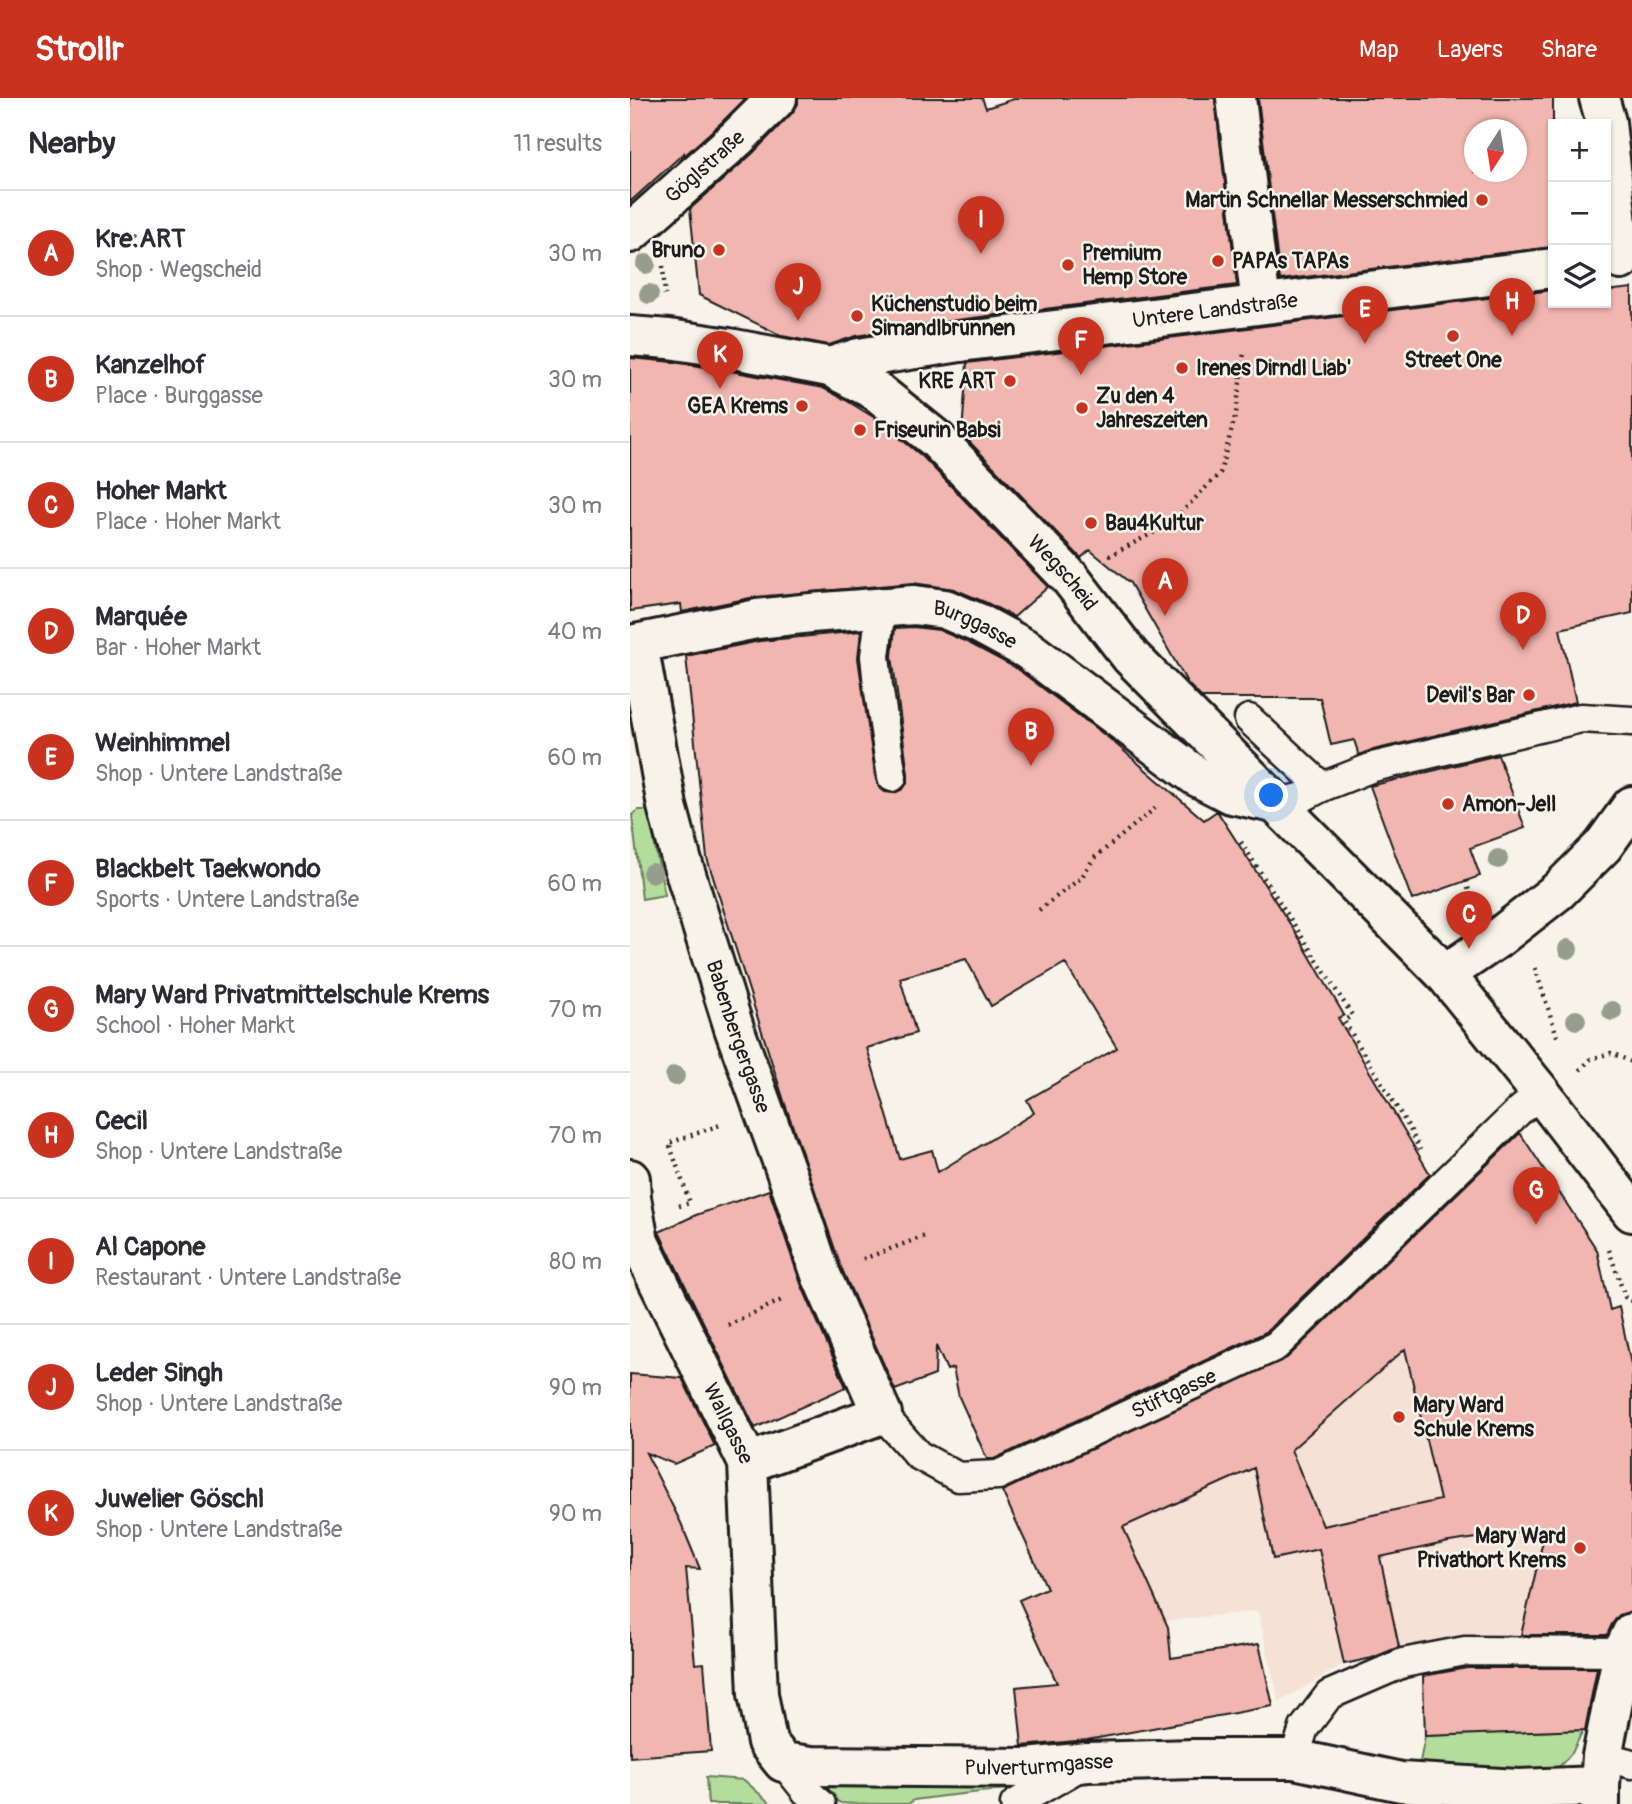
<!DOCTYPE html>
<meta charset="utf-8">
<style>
body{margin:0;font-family:Pangolin,sans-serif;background:#f2f2f3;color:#2b2b33}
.controls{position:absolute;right:21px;top:21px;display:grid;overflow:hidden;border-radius:0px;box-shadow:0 2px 5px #0004}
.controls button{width:63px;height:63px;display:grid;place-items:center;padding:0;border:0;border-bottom:2px solid #e1e1e2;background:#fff;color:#2b2b33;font:35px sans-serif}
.compass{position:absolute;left:834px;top:21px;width:63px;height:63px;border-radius:50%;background:#fff;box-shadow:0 2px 5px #0004;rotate:192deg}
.you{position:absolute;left:642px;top:698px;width:24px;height:24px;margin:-18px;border:5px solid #fff;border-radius:50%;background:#1a73e8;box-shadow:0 0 0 10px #1a73e833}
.badge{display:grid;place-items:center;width:46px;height:46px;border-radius:50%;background:#c8321e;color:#fff;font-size:23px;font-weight:700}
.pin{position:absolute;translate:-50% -58px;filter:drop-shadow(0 2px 4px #0008)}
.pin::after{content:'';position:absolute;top:37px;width:24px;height:21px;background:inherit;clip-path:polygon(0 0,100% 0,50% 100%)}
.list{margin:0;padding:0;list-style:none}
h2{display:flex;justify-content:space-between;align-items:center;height:91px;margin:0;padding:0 28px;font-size:30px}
h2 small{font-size:23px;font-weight:400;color:#7c7c81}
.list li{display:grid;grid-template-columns:46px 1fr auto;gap:21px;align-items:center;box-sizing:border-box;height:126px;padding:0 28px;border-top:2px solid #e1e1e2}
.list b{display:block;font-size:26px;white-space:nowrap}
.list p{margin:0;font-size:23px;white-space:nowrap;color:#7c7c81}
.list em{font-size:23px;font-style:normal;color:#7c7c81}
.icon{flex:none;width:38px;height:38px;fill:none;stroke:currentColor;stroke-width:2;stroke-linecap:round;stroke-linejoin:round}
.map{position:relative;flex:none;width:1002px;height:1706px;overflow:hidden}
header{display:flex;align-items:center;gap:42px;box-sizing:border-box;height:98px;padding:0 35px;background:#c8321e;color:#fff}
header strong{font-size:33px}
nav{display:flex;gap:38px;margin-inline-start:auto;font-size:24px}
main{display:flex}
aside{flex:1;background:#fff}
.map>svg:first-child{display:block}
.built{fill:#f6e1d7}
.green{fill:#b3dd9a;stroke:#687c5b;stroke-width:2}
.building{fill:#f2b6b0;stroke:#1c1c1c;stroke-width:2;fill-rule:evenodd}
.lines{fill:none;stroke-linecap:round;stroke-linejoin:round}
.service-casing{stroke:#1c1c1c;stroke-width:33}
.pedestrian-casing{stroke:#1c1c1c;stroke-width:44}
.minor-casing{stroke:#1c1c1c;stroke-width:44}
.path{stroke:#1c1c1c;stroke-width:4.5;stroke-dasharray:2 5;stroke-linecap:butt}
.service{stroke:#f7f3e8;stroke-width:28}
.pedestrian{stroke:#f7f3e8;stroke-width:38}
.minor{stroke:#f7f3e8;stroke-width:38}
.tree{fill:#979d8d}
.poi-dot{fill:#c8321e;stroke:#f7f3e8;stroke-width:2.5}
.labels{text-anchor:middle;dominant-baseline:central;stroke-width:5;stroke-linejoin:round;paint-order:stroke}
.street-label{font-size:21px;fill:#1c1c1c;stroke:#f7f3e8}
.poi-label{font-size:21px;font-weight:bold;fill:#1c1c1c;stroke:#f7f3e8;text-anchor:start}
</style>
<header>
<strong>Strollr</strong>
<nav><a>Map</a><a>Layers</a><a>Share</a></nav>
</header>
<main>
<aside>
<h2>Nearby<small>11 results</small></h2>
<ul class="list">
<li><span class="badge">A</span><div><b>Kre:ART</b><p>Shop · Wegscheid</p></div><em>30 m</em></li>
<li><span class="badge">B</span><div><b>Kanzelhof</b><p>Place · Burggasse</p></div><em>30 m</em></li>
<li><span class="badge">C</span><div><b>Hoher Markt</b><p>Place · Hoher Markt</p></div><em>30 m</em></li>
<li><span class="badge">D</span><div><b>Marquée</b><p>Bar · Hoher Markt</p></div><em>40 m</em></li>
<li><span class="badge">E</span><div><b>Weinhimmel</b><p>Shop · Untere Landstraße</p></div><em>60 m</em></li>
<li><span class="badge">F</span><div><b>Blackbelt Taekwondo</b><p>Sports · Untere Landstraße</p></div><em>60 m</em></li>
<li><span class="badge">G</span><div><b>Mary Ward Privatmittelschule Krems</b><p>School · Hoher Markt</p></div><em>70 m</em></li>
<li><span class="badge">H</span><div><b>Cecil</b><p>Shop · Untere Landstraße</p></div><em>70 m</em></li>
<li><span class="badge">I</span><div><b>Al Capone</b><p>Restaurant · Untere Landstraße</p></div><em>80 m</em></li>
<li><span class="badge">J</span><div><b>Leder Singh</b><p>Shop · Untere Landstraße</p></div><em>90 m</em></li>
<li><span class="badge">K</span><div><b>Juwelier Göschl</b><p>Shop · Untere Landstraße</p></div><em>90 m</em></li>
</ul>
</aside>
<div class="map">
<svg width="1002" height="1706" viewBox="0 0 1002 1706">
<rect width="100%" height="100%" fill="#f7f3e8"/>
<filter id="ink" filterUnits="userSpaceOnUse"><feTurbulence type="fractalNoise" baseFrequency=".0143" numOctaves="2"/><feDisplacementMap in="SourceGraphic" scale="14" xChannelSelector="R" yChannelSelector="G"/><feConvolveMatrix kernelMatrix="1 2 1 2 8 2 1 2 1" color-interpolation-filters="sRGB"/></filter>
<g filter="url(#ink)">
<path class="built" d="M889 1033 967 1152 980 1211 989 1209 1002 1411 973 1537 835 1540 714 1566 649 1604 628 1513 536 1523 519 1487 405 1537 389 1502 416 1489 373 1395 638 1271 718 1198Z"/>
<path class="green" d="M8 712H20L25 749 35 797 12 801 2 717Z
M953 1632 942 1655 929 1669 909 1677 812 1674 790 1664 795 1638Z
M76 1679 114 1682 141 1706H78Z
M199 1683H397L387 1690 314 1698 284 1702 278 1706C266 1706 218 1706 211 1705 202 1701 197 1692 199 1683Z"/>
<path class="building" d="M0 0H116L92 24 54 58V55L0 104Z
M168 0H352L356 10 387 0H585L607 187 327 222 226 238 199 247 152 238 69 197 60 111 122 56 162 15 168 6Z
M628 0H923V149L650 182ZM844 32H886V74H844Z
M1002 190V515L930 531 946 604 739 653 729 657 724 642 701 647 690 600H572L558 586 500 485 460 452 451 460 332 336 337 265 923 192V205H976V193Z
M0 260 43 264 95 272 193 290 214 301 245 320 292 358 418 489 384 519 357 505 324 491 283 485 125 499 52 514 51 506 0 513Z
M283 529 309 532 339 545 386 570 480 641 574 722 587 713 671 843 714 917 708 920 800 1076 636 1234 364 1361H357L329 1299 323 1270 317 1272 306 1248 305 1277 265 1292 211 1169 154 1003 77 760 56 558 130 543 231 533 228 560 246 682 250 690 255 694 264 695 273 691 278 684V676L262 558 265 530ZM336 861 361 908 435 865 487 950 397 1002 404 1015 308 1074 302 1052 270 1061 237 950 286 935 270 880Z
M868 657 895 730 840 750 850 778 782 802 740 688Z
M890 1035 967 1152 980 1212 989 1209 1002 1271V1513L989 1517 982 1526 977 1537H891L916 1430 819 1444 750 1459 769 1549 742 1560 714 1566 689 1451 643 1461 624 1370 493 1429 538 1529 541 1560 629 1546 643 1608 457 1642 392 1648 386 1589 427 1585 389 1502 417 1490 372 1393 657 1260ZM775 1251 810 1402 693 1428 661 1352Z
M139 1092 171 1186 216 1289 125 1330 29 1134 66 1117Z
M0 1276 52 1280 85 1348 44 1366 16 1355 51 1425 70 1471 56 1470 65 1566 74 1565 81 1653 0 1659Z
M837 1570H967L955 1632 795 1638 793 1578Z"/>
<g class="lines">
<defs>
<g id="service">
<path d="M251 510 245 558 248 587 262 679"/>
<path d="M619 621 692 689"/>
<path d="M644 705 671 700 692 689 743 669 951 620 1002 623"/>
<path id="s1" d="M252 1316 288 1357 328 1379 368 1377 646 1248 889 1013 911 995"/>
<path d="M972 1658 1002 1666"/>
<path d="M664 1661 674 1630 699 1597 773 1565 835 1553 993 1554"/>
<path d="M153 1664 176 1693 191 1706"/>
<path d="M385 1706 449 1669"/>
</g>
<g id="pedestrian">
<path d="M606 0 631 206"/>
<path d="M969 0 976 24 991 162"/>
<path id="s2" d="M330 244 923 170"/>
</g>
<g id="minor">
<path id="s3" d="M0 135 107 40 147 0"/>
<path d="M0 238 39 241 99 250 200 269 229 260 330 244"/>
<path id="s4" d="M200 269 246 293 307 342 440 480 501 559 815 876 911 995 1002 1114"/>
<path id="s5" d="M8 546 37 708 52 764 104 930 158 1079 191 1177 252 1316 118 1365"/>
<path id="s6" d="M0 547 127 521 181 515 284 507 315 511 348 525 398 552 566 678 601 696 644 705"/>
<path d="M815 876 868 840 928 793 973 748 1002 708"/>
<path id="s7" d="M0 1081 1 1100 9 1144 118 1365 128 1596 137 1644 153 1664 182 1668 397 1670 458 1664 564 1661H664L771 1684 888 1691 970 1688"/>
<path d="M970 1706V1688L972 1658 993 1554 1002 1535"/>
</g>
</defs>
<use href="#service" class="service-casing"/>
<use href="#pedestrian" class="pedestrian-casing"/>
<use href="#minor" class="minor-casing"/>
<path class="path" d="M33 168 35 197
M479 458 540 426 590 375 606 315 614 254
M611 744 722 917 714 923 780 1031 790 1052
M836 783 842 803
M409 812 451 780 464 760 529 707
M905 870 928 941
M950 972 961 961 981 955 1002 964
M49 1108 60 1105 39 1045 93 1026
M979 1152 995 1199 1002 1203
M233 1161 295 1138
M98 1227 154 1201"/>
<use href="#service" class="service"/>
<use href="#pedestrian" class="pedestrian"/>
<use href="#minor" class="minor"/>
</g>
<g class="tree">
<circle cx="16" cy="166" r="10"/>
<circle cx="19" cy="196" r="10"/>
<circle cx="868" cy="761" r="10"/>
<circle cx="22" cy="775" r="10"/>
<circle cx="938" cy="851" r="10"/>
<circle cx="982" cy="913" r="10"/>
<circle cx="946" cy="922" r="10"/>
<circle cx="45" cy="978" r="10"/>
</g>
</g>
<g class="poi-dot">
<circle cx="852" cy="102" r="7"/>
<circle cx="89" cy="152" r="7"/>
<circle cx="588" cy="163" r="7"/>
<circle cx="438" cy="167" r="7"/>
<circle cx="227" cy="218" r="7"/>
<circle cx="823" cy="238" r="7"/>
<circle cx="552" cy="270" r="7"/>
<circle cx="380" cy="283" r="7"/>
<circle cx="172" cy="308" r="7"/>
<circle cx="452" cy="310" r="7"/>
<circle cx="230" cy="332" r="7"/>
<circle cx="461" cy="425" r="7"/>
<circle cx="899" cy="597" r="7"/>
<circle cx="818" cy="706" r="7"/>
<circle cx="769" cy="1319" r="7"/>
<circle cx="950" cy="1450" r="7"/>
</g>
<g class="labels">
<g class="street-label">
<text stroke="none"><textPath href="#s3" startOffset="100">Göglstraße</textPath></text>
<text stroke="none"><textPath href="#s2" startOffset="257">Untere Landstraße</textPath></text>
<text stroke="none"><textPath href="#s4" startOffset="313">Wegscheid</textPath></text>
<text stroke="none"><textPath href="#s6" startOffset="352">Burggasse</textPath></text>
<text stroke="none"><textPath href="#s5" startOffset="406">Babenbergergasse</textPath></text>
<text stroke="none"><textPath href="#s1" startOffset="334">Stiftgasse</textPath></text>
<text stroke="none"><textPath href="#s7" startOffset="266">Wallgasse</textPath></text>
<text stroke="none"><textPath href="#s7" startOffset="872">Pulverturmgasse</textPath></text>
</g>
<g class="poi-label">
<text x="838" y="102" text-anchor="end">Martin Schnellar Messerschmied</text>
<text x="75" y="152" text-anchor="end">Bruno</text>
<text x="452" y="155">Premium<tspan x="452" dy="24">Hemp Store</tspan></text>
<text x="602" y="163">PAPAs TAPAs</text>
<text x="241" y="206">Küchenstudio beim<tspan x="241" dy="24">Simandlbrunnen</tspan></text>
<text x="823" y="262" text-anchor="middle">Street One</text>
<text x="566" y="270">Irenes Dirndl Liab'</text>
<text x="366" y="283" text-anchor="end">KRE ART</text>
<text x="466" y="298">Zu den 4<tspan x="466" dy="24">Jahreszeiten</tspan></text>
<text x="158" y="308" text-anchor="end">GEA Krems</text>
<text x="244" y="332">Friseurin Babsi</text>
<text x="475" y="425">Bau4Kultur</text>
<text x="885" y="597" text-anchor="end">Devil's Bar</text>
<text x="832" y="706">Amon-Jell</text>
<text x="783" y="1307">Mary Ward<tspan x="783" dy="24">Schule Krems</tspan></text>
<text x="936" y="1438" text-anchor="end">Mary Ward<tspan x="936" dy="24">Privathort Krems</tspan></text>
</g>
</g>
</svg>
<div class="controls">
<button>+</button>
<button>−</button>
<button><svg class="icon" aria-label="layers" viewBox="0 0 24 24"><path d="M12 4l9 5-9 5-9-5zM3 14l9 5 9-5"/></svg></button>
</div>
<svg class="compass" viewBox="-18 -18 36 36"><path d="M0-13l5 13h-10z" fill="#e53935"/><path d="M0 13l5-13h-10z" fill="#7c7c81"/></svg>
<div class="you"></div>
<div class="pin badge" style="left:535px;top:518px">A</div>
<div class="pin badge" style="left:401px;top:668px">B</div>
<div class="pin badge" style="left:839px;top:851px">C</div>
<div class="pin badge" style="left:893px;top:552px">D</div>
<div class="pin badge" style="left:735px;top:246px">E</div>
<div class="pin badge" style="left:451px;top:277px">F</div>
<div class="pin badge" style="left:906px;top:1127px">G</div>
<div class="pin badge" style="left:882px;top:238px">H</div>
<div class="pin badge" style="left:351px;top:156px">I</div>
<div class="pin badge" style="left:168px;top:223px">J</div>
<div class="pin badge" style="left:90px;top:291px">K</div>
</div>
</main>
